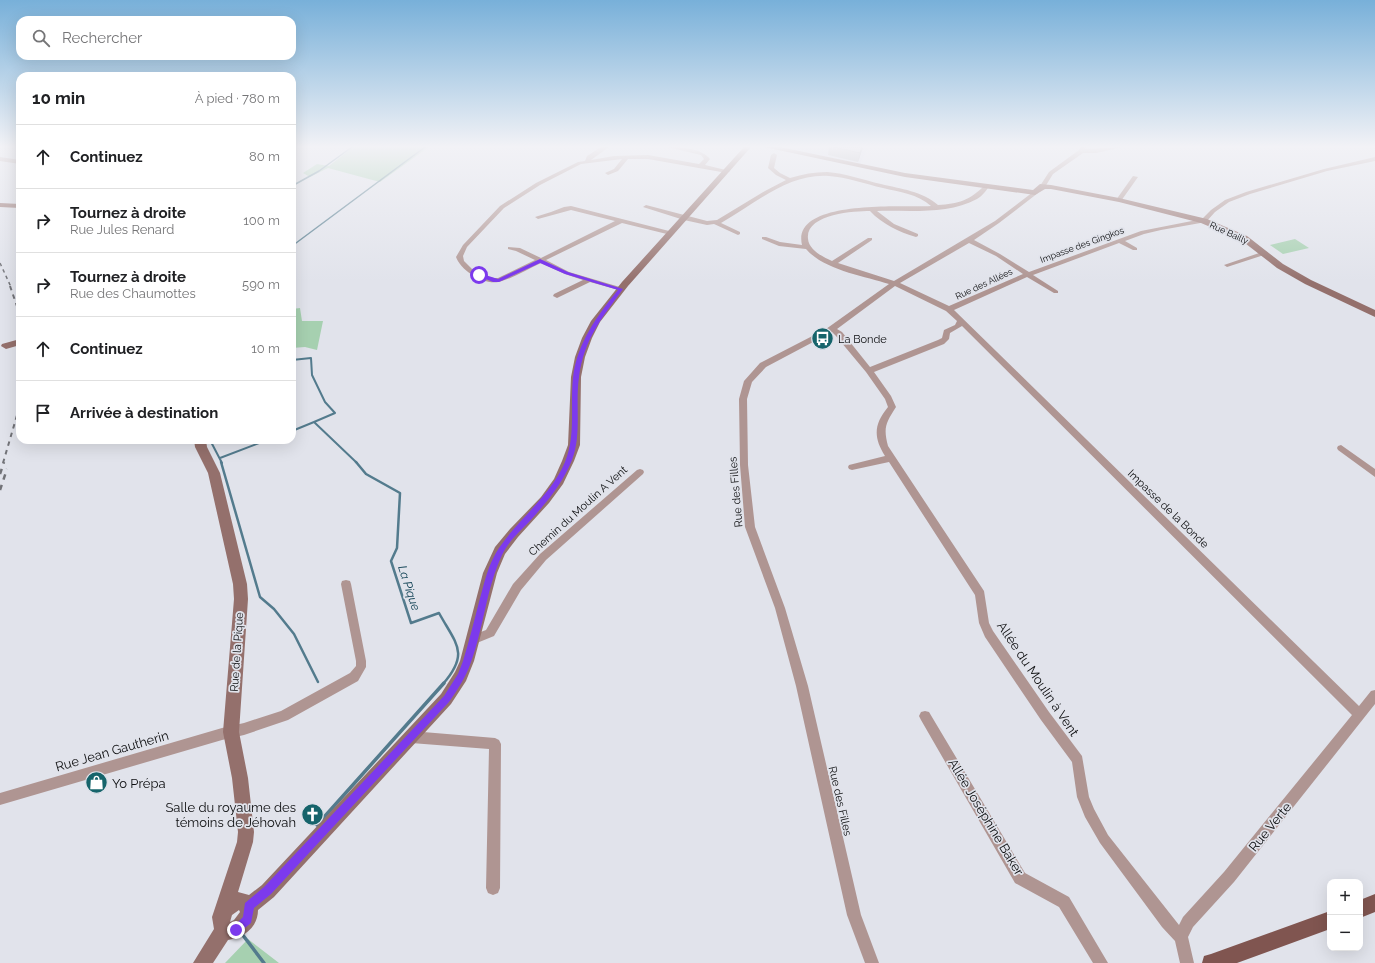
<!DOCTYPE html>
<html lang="fr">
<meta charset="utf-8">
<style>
body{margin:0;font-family:Raleway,sans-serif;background:#f2f2f2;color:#202124}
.controls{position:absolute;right:12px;bottom:12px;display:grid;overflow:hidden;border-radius:8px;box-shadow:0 4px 16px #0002}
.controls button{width:36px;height:36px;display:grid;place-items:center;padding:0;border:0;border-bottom:1px solid #e0e0e0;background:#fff;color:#202124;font:20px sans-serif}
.stop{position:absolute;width:12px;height:12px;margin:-9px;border:3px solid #7c3aed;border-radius:50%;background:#fff}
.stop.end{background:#7c3aed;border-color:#fff;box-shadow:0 1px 4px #0008}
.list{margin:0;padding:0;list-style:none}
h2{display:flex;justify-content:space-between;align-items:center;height:52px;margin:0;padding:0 16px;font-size:17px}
h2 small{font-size:13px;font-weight:400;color:#757577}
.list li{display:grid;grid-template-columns:26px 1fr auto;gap:12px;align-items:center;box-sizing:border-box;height:64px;padding:0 16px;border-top:1px solid #e0e0e0}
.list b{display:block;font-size:15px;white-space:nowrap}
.list p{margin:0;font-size:13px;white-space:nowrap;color:#757577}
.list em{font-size:13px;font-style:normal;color:#757577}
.icon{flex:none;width:22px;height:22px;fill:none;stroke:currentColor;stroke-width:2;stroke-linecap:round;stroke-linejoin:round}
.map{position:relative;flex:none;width:1375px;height:963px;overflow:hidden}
.search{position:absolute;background:#fff;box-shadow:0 4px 16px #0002;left:16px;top:16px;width:280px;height:44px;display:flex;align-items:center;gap:10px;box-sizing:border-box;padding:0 14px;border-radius:12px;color:#757577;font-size:15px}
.panel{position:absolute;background:#fff;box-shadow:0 4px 16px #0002;left:16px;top:72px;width:280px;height:372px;border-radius:12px}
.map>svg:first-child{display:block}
.built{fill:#d4d8e7}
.green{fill:#a6d0b0}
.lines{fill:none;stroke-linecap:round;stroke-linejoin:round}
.stream-far3{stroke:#537b8d;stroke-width:1.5}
.stream-far2{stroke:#537b8d;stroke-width:2}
.stream-far1{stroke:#537b8d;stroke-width:2.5}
.stream{stroke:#537b8d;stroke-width:3.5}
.street{fill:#af9592;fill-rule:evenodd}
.secondary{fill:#94706c;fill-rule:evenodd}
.primary{fill:#805550;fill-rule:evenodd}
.rail-far2{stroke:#727378;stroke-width:1.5;stroke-dasharray:3.5 3.5;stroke-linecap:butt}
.rail-far1{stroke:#727378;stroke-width:2;stroke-dasharray:4.5 4.5;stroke-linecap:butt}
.rail{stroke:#727378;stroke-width:2.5;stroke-dasharray:5.5 5.5;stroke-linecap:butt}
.wall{fill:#aaa6ab}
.shaded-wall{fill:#8b878b}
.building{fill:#c6c1c7;stroke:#8b878b}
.route{fill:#7c3aed}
.labels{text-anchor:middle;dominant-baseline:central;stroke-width:3.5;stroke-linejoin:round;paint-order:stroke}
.far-street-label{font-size:9px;fill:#0c0d0f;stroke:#e1e3eb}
.poi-label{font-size:11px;fill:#0c0d0f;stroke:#e1e3eb;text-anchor:start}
.street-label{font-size:11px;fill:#0c0d0f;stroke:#e1e3eb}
.water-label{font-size:12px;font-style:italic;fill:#0a3d50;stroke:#e1e3eb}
.near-street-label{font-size:13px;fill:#0c0d0f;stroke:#e1e3eb}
.near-poi-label{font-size:13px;fill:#0c0d0f;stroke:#e1e3eb;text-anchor:start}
</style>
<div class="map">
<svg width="1375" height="963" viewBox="0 0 1375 963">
<rect width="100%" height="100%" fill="#e1e3eb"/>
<path class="built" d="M781 147H868L860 164Z"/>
<path class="green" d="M353 147H429L380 182 328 168 310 177 303 173 317 164 329 166Z
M1295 239 1309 248 1283 254 1270 245Z
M300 308 302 321H323L317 350 305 347 292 348V309Z
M248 939 279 963H225Z"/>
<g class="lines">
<path class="stream-far3" d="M292 186 319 171 352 147
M292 246 425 147"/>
<path class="stream-far2" d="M292 360 311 358 312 375 325 402 335 413 314 422 357 463
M292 431 314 422
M210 440 222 463
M220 458 267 440"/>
<path class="stream-far1" d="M221 462 260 597 274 609 294 634 318 682
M356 462 366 474 400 493 397 548 391 561 411 623 439 613C456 644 470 653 443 684"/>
<path class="stream" d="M317 825 444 683
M242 934 264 963"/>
<path class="street" d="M292 147H295V148L292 150Z
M601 147H609L591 160 614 156 648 155 699 164 704 159 701 155 667 147C681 147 701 148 710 159L705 165 730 171 727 173 648 159H628L618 171 608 175 605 173 614 169 622 159 581 164 540 185 504 208 467 247 463 256 464 261 472 269 484 276 494 278H498L535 260 516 251 508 249V247L520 248 541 258 615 221 571 210 538 219 535 217 551 212 564 207 571 206 673 232V234L671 235 622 223 546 260 569 272 623 288V290H619L590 282 557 298 553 296 554 294 583 280 565 274 541 263C528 269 515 277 502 281 486 287 461 271 456 257L463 245 500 206 536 183 578 162 585 161 587 156Z
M1080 147H1086L1085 149 1123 147 1096 153H1083L1053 174 1045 187H1041L1040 186 1049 172 1079 150Z
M774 153 777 155 774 168 780 173 790 178C803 174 814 172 827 172 845 173 863 180 881 184 901 189 922 191 938 205 958 204 970 200 984 186H988V188C985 192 981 197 977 199 948 215 909 210 877 211L894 224 918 234V236L916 237C899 232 882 224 870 211 854 211 805 214 808 239 809 250 823 257 832 261L868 238H872V240L838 263 894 281 995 221 1033 192 1038 193 999 223 974 240 1000 254 1029 272 1141 231 1202 219 1211 210 1225 200 1246 192 1324 169 1375 157V161L1327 171 1250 194 1229 202 1215 212 1206 222 1161 230 1144 234 1125 241 1137 248V250H1133L1119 243 1033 275 1058 291V293H1054L1027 277 954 310 1359 706 1371 691 1375 690V704L1234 882 1193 927 1188 937 1194 963H1180L1175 941 1162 927 1100 843 1085 817 1077 797 1072 762 1041 720 985 637 979 623 975 595 889 462 852 470 849 469 848 467 849 465 885 456C873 437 874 424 888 407L885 399 866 372 836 336 832 332 766 367 752 382 747 399 748 465 755 527 785 608 808 686 861 915 879 963H865L847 915 796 686 775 608 745 527 740 465 739 399 744 381 760 363 826 329 889 284C864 276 824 270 806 249L779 246 762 239V237H766L780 242 802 245C791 198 905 208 931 206 918 194 899 192 883 188 865 184 847 177 829 176 788 173 755 204 721 223L740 232V234L738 235 714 224 707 225 684 220 643 207 646 205 707 221 717 220 765 191 786 180 776 175 768 168 771 155ZM969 243 996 256 1023 274 949 306 900 283ZM895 286 946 311 957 321 955 325 944 330 942 338 938 340 870 367 842 332 837 329ZM962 326 1352 715 1224 872 1183 917 1179 925 1108 835 1094 809 1089 797 1082 756 1049 712 993 631 989 623 984 591 888 446C883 427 886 423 896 407L891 396 874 372 944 344 949 339 950 333Z
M0 157 20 160V164L0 161Z
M1133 176 1138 177 1121 201H1117L1116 200Z
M1265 251 1268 253 1267 254 1227 267 1224 265Z
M1341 445 1375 469V477L1338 450 1337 448 1338 446Z
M640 469 643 470 644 472 643 474 546 560 521 590 494 636 472 645 468 643 467 640 468 637 486 630 513 584 540 554 637 470Z
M346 580 350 581 351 584 366 661V667L358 681 288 720 244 735 222 740 0 805V793L222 728 244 723 281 711 350 673 356 666V661L341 584 342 581Z
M925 711 929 712 1025 873 1069 897 1108 963H1093L1059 907 1015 883 921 720 919 716 921 712Z
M411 731 495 738 499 740 501 744 500 888 498 893 493 895 488 893 486 888 489 749 411 743 407 741 405 737 407 733Z"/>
<path class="secondary" d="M744 147H751L628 286 600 322 592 338 585 357 581 377 580 445 574 461 563 484 549 503 518 537 505 554 497 573 474 661 466 681 451 704 274 897 258 910C258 927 244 938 228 940L213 963H193L214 929 212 917 237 842 238 832 232 778 223 732 234 599 233 584 208 473 195 447 194 440H206L207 447 220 473 247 584 248 599 239 732 248 778 254 832 253 842 238 892 249 895 262 885 441 694 455 672 460 661 483 573 495 547 510 529 541 497 554 479 562 461 568 445 571 377 575 357 582 338 591 321 622 282ZM239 910 240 912 234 920 230 922 232 915Z
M764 147H780L905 173 1033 190 1040 184 1051 185 1119 198 1207 219 1247 236 1283 264 1311 280 1375 310V317L1305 284 1277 268 1241 240 1201 223 1119 202 1051 189H1045L1035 195 905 177Z
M0 203 20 204V208L0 207Z
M20 339V345L6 349 1 346 2 344Z"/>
<path class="primary" d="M1375 894V912L1360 918V900Z
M1330 911V929L1237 963H1202L1204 956 1211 954Z"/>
<path class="rail-far2" d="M0 263 11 287"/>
<path class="rail-far1" d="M10 286 20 315
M3 463 20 405"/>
<path class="rail" d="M0 474 4 462
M0 490 7 469"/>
</g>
<path class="wall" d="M824 147H863L858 162 828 155 829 148Z"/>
<path class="shaded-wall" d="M862 147H863L858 162 860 153Z"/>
<path class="building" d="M833 147H862L860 153Z"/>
<linearGradient id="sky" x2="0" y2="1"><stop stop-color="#78b0d9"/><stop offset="0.52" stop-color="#f2f2f6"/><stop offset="1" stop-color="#f2f2f6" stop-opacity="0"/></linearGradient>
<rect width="1375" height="282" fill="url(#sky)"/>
<path class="route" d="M540 259 568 272 623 289C602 318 584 339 579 377 575 405 582 433 572 460 562 485 546 503 529 522 519 532 508 542 502 555 486 589 484 627 471 662 466 677 458 689 449 702L271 894 254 908 251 923 236 935 233 934 231 930 233 927 243 917 245 903 264 887 444 696 458 674 463 661C469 641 474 622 479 602 484 584 488 564 499 548 519 518 550 497 565 462 576 435 570 406 573 378 577 343 597 316 618 290L565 274 540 263 499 282H493L476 275 479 273 498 279Z"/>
<defs>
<symbol id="bus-disc" viewBox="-11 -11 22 22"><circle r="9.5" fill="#16646b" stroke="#e1e3eb"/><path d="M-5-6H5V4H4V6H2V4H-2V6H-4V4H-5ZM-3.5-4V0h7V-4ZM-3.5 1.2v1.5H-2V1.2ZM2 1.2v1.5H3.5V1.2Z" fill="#fff"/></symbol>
<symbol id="shop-disc" viewBox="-11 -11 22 22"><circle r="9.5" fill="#16646b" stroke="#e1e3eb"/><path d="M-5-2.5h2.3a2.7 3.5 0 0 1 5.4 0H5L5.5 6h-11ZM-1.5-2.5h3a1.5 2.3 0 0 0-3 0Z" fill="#fff"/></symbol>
<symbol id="church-disc" viewBox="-11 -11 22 22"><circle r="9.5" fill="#16646b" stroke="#e1e3eb"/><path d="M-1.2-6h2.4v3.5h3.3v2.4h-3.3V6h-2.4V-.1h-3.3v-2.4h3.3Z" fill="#fff"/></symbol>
</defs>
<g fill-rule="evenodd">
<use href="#bus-disc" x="810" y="326" width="25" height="25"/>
<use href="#shop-disc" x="84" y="770" width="25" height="25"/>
<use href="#church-disc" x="300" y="802" width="25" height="25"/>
</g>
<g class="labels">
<g class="far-street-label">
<text transform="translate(1229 233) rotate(25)">Rue Bailly</text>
<text transform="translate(1082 245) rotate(-20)">Impasse des Gingkos</text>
<text transform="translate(984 284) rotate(-25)">Rue des Allées</text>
</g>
<g class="poi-label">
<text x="838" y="339">La Bonde</text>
</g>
<g class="street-label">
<text transform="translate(736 492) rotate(-95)">Rue des Filles</text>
<text transform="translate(1168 509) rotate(44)">Impasse de la Bonde</text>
<text transform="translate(578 511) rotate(-42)">Chemin du Moulin A Vent</text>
<text transform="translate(237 652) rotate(-86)">Rue de la Pique</text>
<text transform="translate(840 801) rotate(77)">Rue des Filles</text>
</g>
<g class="water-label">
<text transform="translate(409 588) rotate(72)">La Pique</text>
</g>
<g class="near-street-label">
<text transform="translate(1038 679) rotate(56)">Allée du Moulin à Vent</text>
<text transform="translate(112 751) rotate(-16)">Rue Jean Gautherin</text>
<text transform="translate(986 817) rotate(59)">Allée Joséphine Baker</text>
<text transform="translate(1270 827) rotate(-51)">Rue Verte</text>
</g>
<g class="near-poi-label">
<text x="112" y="783">Yo Prépa</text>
<text x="296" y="807" text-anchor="end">Salle du royaume des<tspan x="296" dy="15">témoins de Jéhovah</tspan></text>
</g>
</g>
</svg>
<div class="controls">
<button>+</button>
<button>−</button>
</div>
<div class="stop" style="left:479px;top:275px"></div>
<div class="stop end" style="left:236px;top:930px"></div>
<div class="search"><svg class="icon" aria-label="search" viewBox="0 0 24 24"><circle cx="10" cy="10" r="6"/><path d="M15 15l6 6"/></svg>Rechercher</div>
<section class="panel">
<h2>10 min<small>À pied · 780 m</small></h2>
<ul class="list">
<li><svg class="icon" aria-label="ahead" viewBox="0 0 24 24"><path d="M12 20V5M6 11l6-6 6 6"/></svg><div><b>Continuez</b></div><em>80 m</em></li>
<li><svg class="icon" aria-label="right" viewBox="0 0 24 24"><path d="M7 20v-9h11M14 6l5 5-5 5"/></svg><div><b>Tournez à droite</b><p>Rue Jules Renard</p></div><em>100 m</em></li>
<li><svg class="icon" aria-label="right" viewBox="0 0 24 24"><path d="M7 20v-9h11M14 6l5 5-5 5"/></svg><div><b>Tournez à droite</b><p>Rue des Chaumottes</p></div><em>590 m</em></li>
<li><svg class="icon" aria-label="ahead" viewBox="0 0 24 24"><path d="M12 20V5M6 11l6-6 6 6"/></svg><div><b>Continuez</b></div><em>10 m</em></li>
<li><svg class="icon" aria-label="arrive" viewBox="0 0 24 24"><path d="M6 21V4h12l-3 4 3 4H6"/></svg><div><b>Arrivée à destination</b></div></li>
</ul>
</section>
</div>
